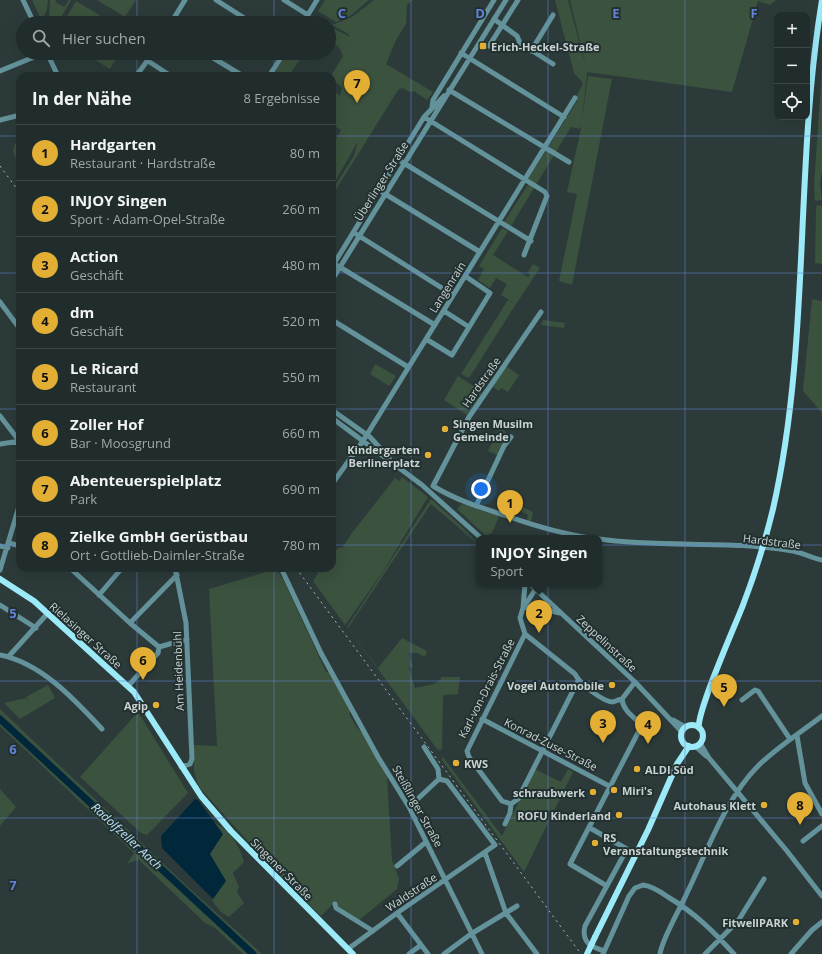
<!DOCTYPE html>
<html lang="de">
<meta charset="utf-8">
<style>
body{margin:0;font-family:"Open Sans",sans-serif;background:#293434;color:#f1f3f6}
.controls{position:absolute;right:12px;top:12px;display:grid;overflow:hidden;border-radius:8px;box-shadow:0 4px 16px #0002}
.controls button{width:36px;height:36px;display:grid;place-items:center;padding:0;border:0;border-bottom:1px solid #3e4848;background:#212c2c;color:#f1f3f6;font:20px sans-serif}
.you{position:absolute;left:481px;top:489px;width:14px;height:14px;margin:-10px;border:3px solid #fff;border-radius:50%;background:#1a73e8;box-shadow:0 0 0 6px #1a73e833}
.badge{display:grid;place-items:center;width:26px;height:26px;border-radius:50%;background:#e2af34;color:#111;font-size:13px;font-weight:700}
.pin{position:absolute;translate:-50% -33px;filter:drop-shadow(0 1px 2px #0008)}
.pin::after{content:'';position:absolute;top:21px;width:14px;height:12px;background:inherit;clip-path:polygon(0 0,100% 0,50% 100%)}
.popup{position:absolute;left:476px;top:535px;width:126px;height:52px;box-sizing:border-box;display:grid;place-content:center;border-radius:8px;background:#212c2c;filter:drop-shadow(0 1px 3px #0005);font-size:13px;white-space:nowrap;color:#a2a7a9}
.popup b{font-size:15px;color:#f1f3f6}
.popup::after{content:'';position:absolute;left:50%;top:100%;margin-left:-8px;border:8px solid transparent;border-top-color:#212c2c}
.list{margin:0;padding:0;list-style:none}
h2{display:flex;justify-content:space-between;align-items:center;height:52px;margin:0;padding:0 16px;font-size:17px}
h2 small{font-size:13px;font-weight:400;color:#a2a7a9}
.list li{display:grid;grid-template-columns:26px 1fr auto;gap:12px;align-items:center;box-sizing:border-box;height:56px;padding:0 16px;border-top:1px solid #3e4848}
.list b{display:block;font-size:15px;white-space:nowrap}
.list p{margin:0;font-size:13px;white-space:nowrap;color:#a2a7a9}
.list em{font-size:13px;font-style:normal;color:#a2a7a9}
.icon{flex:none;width:22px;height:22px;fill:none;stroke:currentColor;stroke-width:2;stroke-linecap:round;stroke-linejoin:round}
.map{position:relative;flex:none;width:822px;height:954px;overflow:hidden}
.search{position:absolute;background:#212c2c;box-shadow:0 4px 16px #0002;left:16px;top:16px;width:320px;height:44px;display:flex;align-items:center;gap:10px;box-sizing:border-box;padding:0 14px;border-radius:22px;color:#a2a7a9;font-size:15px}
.panel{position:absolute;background:#212c2c;box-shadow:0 4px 16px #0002;left:16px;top:72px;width:320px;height:500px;border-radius:12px}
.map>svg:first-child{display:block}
.green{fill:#3b523e}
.water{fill:#00283a}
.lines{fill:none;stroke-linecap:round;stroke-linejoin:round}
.river{stroke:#00283a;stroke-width:7}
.minor{stroke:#64929b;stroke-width:5}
.major{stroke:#9ce9f8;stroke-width:6}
.rail{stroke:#aeb8b8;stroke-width:1;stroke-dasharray:2 4;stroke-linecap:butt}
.major-bridge{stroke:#9ce9f8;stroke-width:6}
.grid{fill:none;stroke:#6283d6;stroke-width:1;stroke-opacity:0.55}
.poi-dot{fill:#e2af34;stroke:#223130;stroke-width:1.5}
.labels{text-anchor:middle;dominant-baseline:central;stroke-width:4;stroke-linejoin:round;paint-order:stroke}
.poi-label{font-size:11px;font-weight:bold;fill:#cad3d3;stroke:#223130;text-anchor:end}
.street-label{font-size:11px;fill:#cad3d3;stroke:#223130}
.water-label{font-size:12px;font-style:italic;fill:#bce3fa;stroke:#223130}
.grid-label{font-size:13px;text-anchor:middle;font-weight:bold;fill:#6283d6;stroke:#223130;stroke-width:4;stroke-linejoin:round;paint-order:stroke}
</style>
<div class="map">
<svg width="822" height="954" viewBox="0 0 822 954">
<rect width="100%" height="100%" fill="#2c3b3a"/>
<path class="green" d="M32 0H48L47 9 43 19H41Z
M50 0H56L55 2 64 7 69 0H71L58 23H49Z
M97 0H136L125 17Z
M325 0H369L350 16 336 22 318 11Z
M374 0H413L407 5 406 24 396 40 386 64 433 92 427 100 414 91 410 92 402 88 398 90 332 196V190L354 156 358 141 332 187V147L341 130 332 124V90L340 96 342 88 337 83 332 82V76H331L343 56 340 49 334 43 329 44V26L350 37 348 34 332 25 352 17Z
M555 0H568L587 71 570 0H776L770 5 758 1 732 92 587 72 582 120 588 76 612 79 572 285 559 281 577 194 567 192 582 124 580 129 571 127 511 226 504 222 529 183 527 181 577 101V95L583 83 574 73Z
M76 1 113 23H63Z
M83 53H120L110 69Z
M287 53H308L300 60 288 76H272Z
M822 68V171L820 183 822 200 815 201 814 186Z
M20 138V163C11 155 11 146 20 138Z
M817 205 822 206V264L815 263 816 207Z
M502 228 508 231 493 255 528 277 530 275 528 272 533 264 540 268 516 304 501 295 507 284 496 278 490 288 478 280 484 269 479 266Z
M812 299 822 301V413L803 391Z
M508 300 516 304 469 378 461 374Z
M543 320 565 323 564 328 541 325Z
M375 364 396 376 389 386 370 374Z
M506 366 519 375 508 392 501 388 499 391 492 386Z
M458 376 483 392 467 415 444 400Z
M500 427 509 435 499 456 488 451Z
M402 477 428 497 382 573 345 625 313 581 321 568H332V553L340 547 342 548 352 533 395 478 399 481Z
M431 499 460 525 479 545 431 504 348 628 378 668 402 638 427 651 425 657 417 653H409L413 667 409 668 415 688 434 684 441 679V677H460L458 694 443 695 442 751 441 748 440 750 437 749 347 627Z
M462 504 499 516 492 533 486 536 457 509Z
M517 504 533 512 531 522 527 520 528 515 515 508Z
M276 569 283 579 326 672H329L351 711 349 714 357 728 363 733 385 770 387 777 392 860 399 879 397 889 358 921 332 905 321 916 255 849 199 787 194 772V745L217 746 209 589Z
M48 685 55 698 20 719 4 703 26 698 31 708 26 697Z
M0 709 189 888 262 954H243L214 927 205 923 139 860 134 861 127 864 134 853 0 726Z
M138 712 188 793 147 835 141 833 80 777Z
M443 757 502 836 535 769 561 782 568 769 573 772 524 872 442 760Z
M0 789 16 807 0 826Z
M213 822C230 830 239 844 244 862L233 873 239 887 237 892 244 903 229 917 221 912 213 902 200 837Z"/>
<path class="water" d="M195 799 198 800 223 834 210 854 226 881 213 899 162 848 161 836Z"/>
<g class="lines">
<path class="river" d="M0 719 253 954"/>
<path class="minor" d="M23 0 34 23
M216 0 252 23
M284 0 308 15
M494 19 517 36 520 43 553 64
M171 23 185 0
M303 23 317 0
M489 46 518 0
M531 51 553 15
M47 53 58 76
M205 53 243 76
M461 53 564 117
M148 61 171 76
M0 71 44 53
M136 76 153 53
M269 76 284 53
M449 90 569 162
M432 107 433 100 494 0
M424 117 545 192 547 196 524 255
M0 120 20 115
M402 162 531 241
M382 192 480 252
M356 234 453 295
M338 266 435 325
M332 267 424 117 444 96
M332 280 506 0
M0 302 20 329
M444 311 469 327
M541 312 469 417 433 486C456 500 479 507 504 515 532 525 561 534 591 538
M332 320 408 367
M426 339 452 355 490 293 465 276
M332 410 370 437 389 458
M0 416 17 438 20 451
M332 418 422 485 481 538
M0 444 20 441
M332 484 363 441 575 98
M476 506 504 446 511 437
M599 539C663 548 730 540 793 551 803 553 812 558 822 560
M9 543 20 546
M0 546 8 548
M70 568 130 623 159 647
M175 568 186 623 192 759 190 764 181 767
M281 568 321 653 378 757 409 807 482 954
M0 570 20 503
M525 584 523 608 520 618 525 634 575 674C579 683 603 702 613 702 616 701 620 699 622 699
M530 584 635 682 682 732
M99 595 122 568
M0 605 36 628
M524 607 535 590
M523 608C541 605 544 610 560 613
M130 623 177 575
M0 655C41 663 74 699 102 729
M9 656 48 613
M128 686 158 653 159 647 187 639
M742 700 755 690 758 691 790 739
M482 719 611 787
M673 720 685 727
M797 736 805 783 822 814
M700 743 709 758 787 851 822 896
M695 746 706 756
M424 747 438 769 439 779
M511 804 502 801 469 757 467 751 525 634
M505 824 510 813 511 804 518 799 578 681
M590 828 627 849 585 926C581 942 591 947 604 951
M803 841 822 826
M485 853 506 913 537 954
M397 866 426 842
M607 886 570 864 642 725C634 717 623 711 622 699L635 682
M335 904 336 908 373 931
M397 913 428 954
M348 949 397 913 495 845 447 781 439 779 409 807
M409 954 421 945
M444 954 471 934 517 906
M603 954 629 896 635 888 643 885C652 886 661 892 668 897 695 913 713 931 734 954
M660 954C662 939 680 909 687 893 707 852 725 799 758 766 777 747 800 733 822 716
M705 954 738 921 764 879
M791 954 812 930 822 922"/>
<path class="major" d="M0 579 34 601 134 692 201 796 231 831 353 954
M681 736a11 11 0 1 1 22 0a11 11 0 1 1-22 0Z
M699 728C696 713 735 626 743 605 755 574 765 542 773 509 811 342 794 168 822 0
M595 937 648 830 677 764 689 746"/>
<path class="rail" d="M0 166 20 193
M296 568 581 954"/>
<path class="major-bridge" d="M587 954 595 937"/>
</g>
<path class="grid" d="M137 0V23M274 0V23M411 0V954M548 0V954M685 0V954M137 53V76M274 53V76M0 136H20M332 136H822M0 273H20M332 273H822M0 409H20M332 409H822M0 545H20M332 545H822M137 568V954M274 568V954M0 681H822M0 818H822"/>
<g class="poi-dot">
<rect x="479" y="42" width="8" height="8" rx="2"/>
<circle cx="445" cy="429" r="4"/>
<circle cx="428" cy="455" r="4"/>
<circle cx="612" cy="685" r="4"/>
<circle cx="156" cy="705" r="4"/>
<circle cx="456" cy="763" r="4"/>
<circle cx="637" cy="769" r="4"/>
<circle cx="614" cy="790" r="4"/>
<circle cx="593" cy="792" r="4"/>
<circle cx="764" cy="805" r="4"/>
<circle cx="619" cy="815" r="4"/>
<circle cx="595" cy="843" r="4"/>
<circle cx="796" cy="922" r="4"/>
</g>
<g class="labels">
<g class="poi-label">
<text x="491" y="46" text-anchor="start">Erich-Heckel-Straße</text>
<text x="453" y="423" text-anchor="start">Singen Musilm<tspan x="453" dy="13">Gemeinde</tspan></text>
<text x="420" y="449">Kindergarten<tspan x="420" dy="13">Berlinerplatz</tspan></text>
<text x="604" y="685">Vogel Automobile</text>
<text x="148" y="705">Agip</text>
<text x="464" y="763" text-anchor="start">KWS</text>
<text x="645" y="769" text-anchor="start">ALDI Süd</text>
<text x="622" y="790" text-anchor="start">Miri's</text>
<text x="585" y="792">schraubwerk</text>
<text x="756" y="805">Autohaus Klett</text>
<text x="611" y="815">ROFU Kinderland</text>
<text x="603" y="837" text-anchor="start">RS<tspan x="603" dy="13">Veranstaltungstechnik</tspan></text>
<text x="788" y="922">FitwellPARK</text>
</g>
<g class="street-label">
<text transform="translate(381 181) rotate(-58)">Überlinger Straße</text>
<text transform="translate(447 287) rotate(-58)">Langenrain</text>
<text transform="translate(481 382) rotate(-55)">Hardstraße</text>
<text transform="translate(772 541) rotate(7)">Hardstraße</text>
<text transform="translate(86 635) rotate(42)">Rielasinger Straße</text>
<text transform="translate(607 643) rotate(43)">Zeppelinstraße</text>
<text transform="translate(178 671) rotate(-92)">Am Heidenbühl</text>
<text transform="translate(486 688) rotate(-63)">Karl-von-Drais-Straße</text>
<text transform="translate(551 744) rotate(27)">Konrad-Zuse-Straße</text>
<text transform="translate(418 806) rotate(61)">Steißlinger Straße</text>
<text transform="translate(282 869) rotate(45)">Singener Straße</text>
<text transform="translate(411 892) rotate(-34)">Waldstraße</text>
</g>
<g class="water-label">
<text transform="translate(127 836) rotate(43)">Radolfzeller Aach</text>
</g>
</g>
<g class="grid-label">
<text x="342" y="18">C</text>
<text x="480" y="18">D</text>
<text x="616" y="18">E</text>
<text x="754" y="18">F</text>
<text x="13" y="618">5</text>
<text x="13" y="754">6</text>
<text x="13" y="890">7</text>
</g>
</svg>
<div class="controls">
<button>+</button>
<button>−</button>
<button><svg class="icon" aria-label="locate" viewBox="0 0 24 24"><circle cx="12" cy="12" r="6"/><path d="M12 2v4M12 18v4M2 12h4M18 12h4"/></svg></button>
</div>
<div class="you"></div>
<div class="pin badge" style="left:510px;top:523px">1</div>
<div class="pin badge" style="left:539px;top:633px">2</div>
<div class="popup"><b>INJOY Singen</b>Sport</div>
<div class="pin badge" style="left:603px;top:743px">3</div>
<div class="pin badge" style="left:648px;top:744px">4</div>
<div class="pin badge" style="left:724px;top:707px">5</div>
<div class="pin badge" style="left:143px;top:680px">6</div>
<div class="pin badge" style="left:357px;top:103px">7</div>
<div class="pin badge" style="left:800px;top:825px">8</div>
<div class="search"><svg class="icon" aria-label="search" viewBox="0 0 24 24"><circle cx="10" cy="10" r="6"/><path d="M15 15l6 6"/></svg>Hier suchen</div>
<section class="panel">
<h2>In der Nähe<small>8 Ergebnisse</small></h2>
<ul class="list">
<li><span class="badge">1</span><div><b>Hardgarten</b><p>Restaurant · Hardstraße</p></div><em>80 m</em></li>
<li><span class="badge">2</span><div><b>INJOY Singen</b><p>Sport · Adam-Opel-Straße</p></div><em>260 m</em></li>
<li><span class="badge">3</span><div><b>Action</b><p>Geschäft</p></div><em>480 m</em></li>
<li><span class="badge">4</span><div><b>dm</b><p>Geschäft</p></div><em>520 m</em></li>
<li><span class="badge">5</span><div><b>Le Ricard</b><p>Restaurant</p></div><em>550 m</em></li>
<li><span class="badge">6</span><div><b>Zoller Hof</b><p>Bar · Moosgrund</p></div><em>660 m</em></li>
<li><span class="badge">7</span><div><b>Abenteuerspielplatz</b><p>Park</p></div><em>690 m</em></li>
<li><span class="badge">8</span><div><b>Zielke GmbH Gerüstbau</b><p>Ort · Gottlieb-Daimler-Straße</p></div><em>780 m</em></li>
</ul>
</section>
</div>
